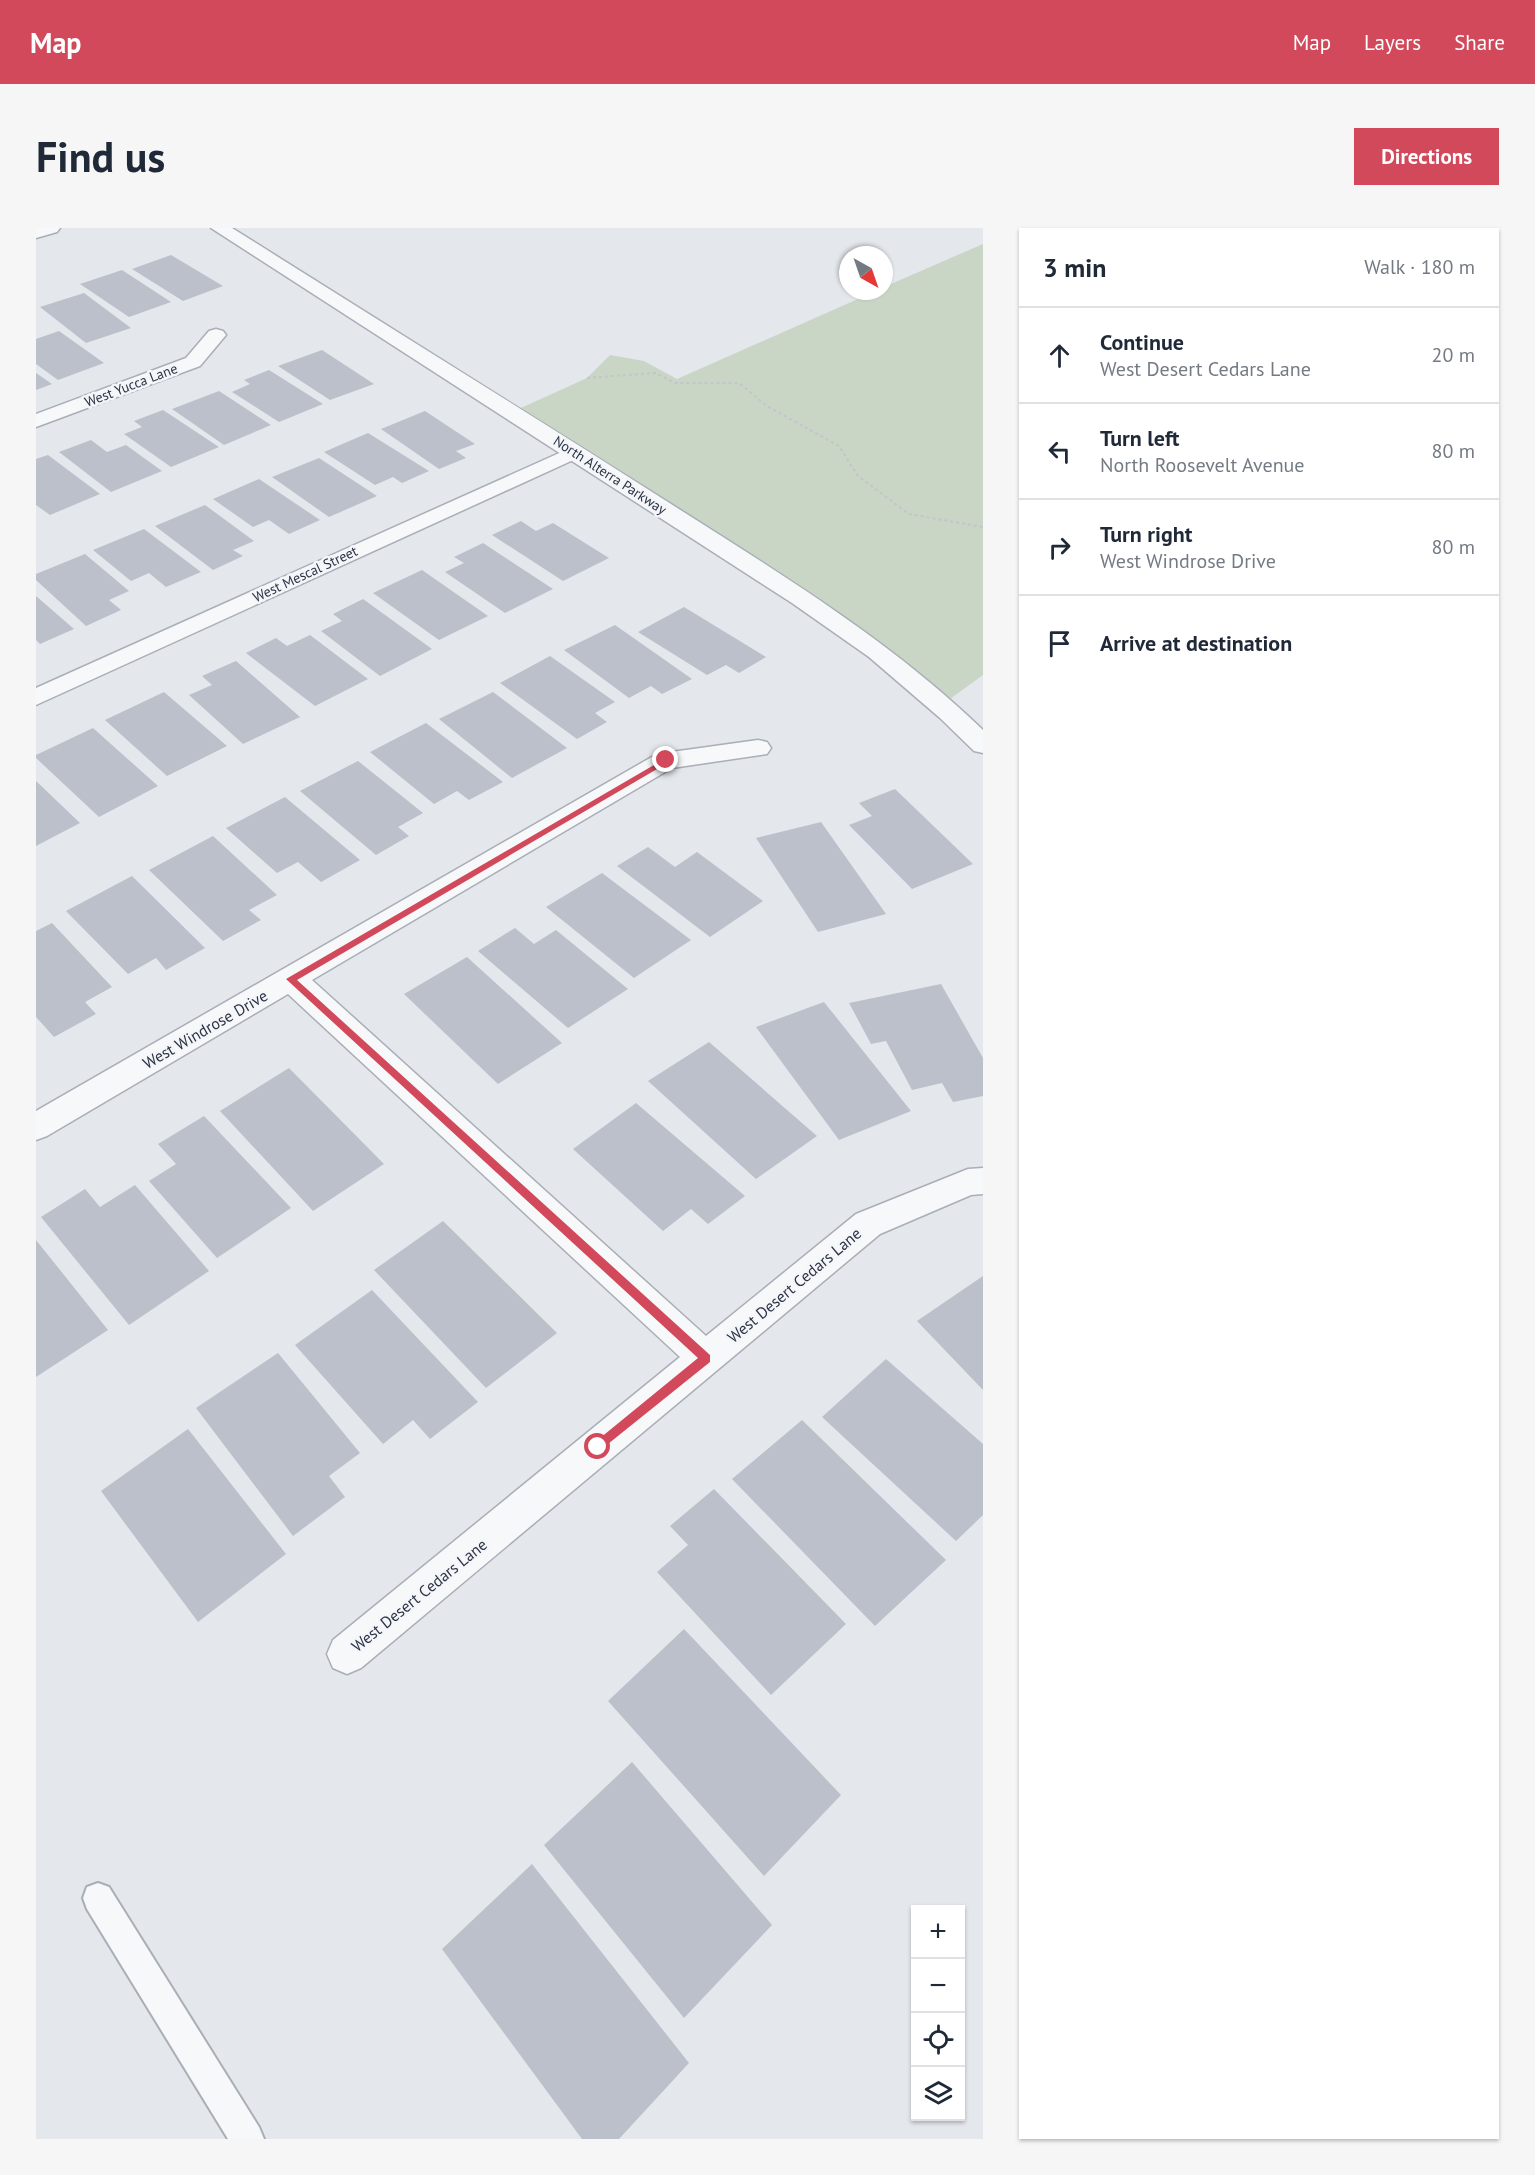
<!DOCTYPE html>
<meta charset="utf-8">
<style>
body{margin:0;font-family:"PT Sans",sans-serif;background:#f6f6f7;color:#1f2937}
.controls{position:absolute;right:18px;bottom:18px;display:grid;overflow:hidden;border-radius:0px;box-shadow:0 2px 4px #0004}
.controls button{width:54px;height:54px;display:grid;place-items:center;padding:0;border:0;border-bottom:2px solid #e0e1e3;background:#fff;color:#1f2937;font:30px sans-serif}
.compass{position:absolute;left:803px;top:18px;width:54px;height:54px;border-radius:50%;background:#fff;box-shadow:0 2px 4px #0004;rotate:140deg}
.stop{position:absolute;width:18px;height:18px;margin:-14px;border:4px solid #d1495b;border-radius:50%;background:#fff}
.stop.end{background:#d1495b;border-color:#fff;box-shadow:0 2px 6px #0008}
.list{margin:0;padding:0;list-style:none}
h2{display:flex;justify-content:space-between;align-items:center;height:78px;margin:0;padding:0 24px;font-size:26px}
h2 small{font-size:20px;font-weight:400;color:#747a83}
.list li{display:grid;grid-template-columns:39px 1fr auto;gap:18px;align-items:center;box-sizing:border-box;height:96px;padding:0 24px;border-top:2px solid #e0e1e3}
.list b{display:block;font-size:22px;white-space:nowrap}
.list p{margin:0;font-size:20px;white-space:nowrap;color:#747a83}
.list em{font-size:20px;font-style:normal;color:#747a83}
.icon{flex:none;width:33px;height:33px;fill:none;stroke:currentColor;stroke-width:2;stroke-linecap:round;stroke-linejoin:round}
.map{position:relative;flex:none;width:947px;height:1911px;overflow:hidden;border-radius:0px}
header{display:flex;align-items:center;gap:36px;box-sizing:border-box;height:84px;padding:0 30px;background:#d1495b;color:#fff}
header strong{font-size:28px}
nav{display:flex;gap:33px;margin-inline-start:auto;font-size:21px}
.intro{display:flex;align-items:center;justify-content:space-between;box-sizing:border-box;height:144px;padding:0 36px}
h1{margin:0;font-size:42px}
.button{padding:15px 27px;border-radius:0px;background:#d1495b;color:#fff;font-size:21px;font-weight:700}
main{display:flex;gap:36px;padding:0 36px}
aside{flex:1;background:#fff;border-radius:0px;box-shadow:0 2px 4px #0004}
.map>svg:first-child{display:block}
.green{fill:#c9d6c5}
.building{fill:#bbc0ca}
.lines{fill:none;stroke-linecap:round;stroke-linejoin:round}
.service-casing{stroke:#a9aeb7;stroke-width:4}
.minor-casing{stroke:#a9aeb7;stroke-width:3}
.tertiary-casing{stroke:#a9aeb7;stroke-width:3}
.path{stroke:#c2c5cb;stroke-width:2;stroke-dasharray:3 3;stroke-linecap:butt}
.service{fill:#f7f8fa;fill-rule:evenodd}
.minor{fill:#f7f8fa;fill-rule:evenodd}
.tertiary{fill:#f7f8fa;fill-rule:evenodd}
.route{fill:#d1495b}
.labels{text-anchor:middle;dominant-baseline:central;stroke-width:5;stroke-linejoin:round;paint-order:stroke}
.far-street-label{font-size:14px;fill:#2b3445;stroke:#f4f6f9}
.street-label{font-size:16px;fill:#2b3445;stroke:#f4f6f9}
</style>
<header>
<strong>Map</strong>
<nav><a>Map</a><a>Layers</a><a>Share</a></nav>
</header>
<div class="intro"><h1>Find us</h1><a class="button">Directions</a></div>
<main>
<div class="map">
<svg width="947" height="1911" viewBox="0 0 947 1911">
<rect width="100%" height="100%" fill="#e4e7ec"/>
<path class="green" d="M947 16V447L907 476 476 184 551 150 574 127 608 133 641 151 840 63H848V59Z"/>
<path class="building" d="M135 27 187 58 147 73 96 41Z
M86 42 135 74 93 89 44 56Z
M48 65 95 100 50 115 4 79Z
M23 103 68 135 22 152 0 136V111Z
M286 122 338 156 294 172 242 138Z
M233 142 287 176 243 194 196 164 214 156 208 152Z
M0 145 16 156 0 162Z
M183 163 235 197 188 217 136 181Z
M127 182 183 219 135 239 88 206 106 199 98 193Z
M389 183 439 216 420 223 430 230 403 241 345 201Z
M332 205 393 243 366 255 357 249 339 257 288 224Z
M55 212 71 224 90 217 126 243 75 264 23 224Z
M12 227 64 266 14 287 0 277V231Z
M283 230 341 268 293 289 236 249Z
M223 251 284 292 253 306 233 292 217 299 177 271Z
M169 277 218 313 197 322 207 328 177 342 119 298Z
M485 293 500 303 517 295 573 330 527 353 456 307Z
M108 301 165 344 130 359 113 345 95 353 57 322Z
M447 315 517 361 469 385 409 344 428 335 418 329Z
M49 326 93 363 73 372 85 382 50 398 0 352V346Z
M386 342 452 388 403 412 337 365Z
M0 368 38 401 4 416 0 412Z
M327 371 396 421 344 448 285 403 306 393 297 386Z
M648 379 730 429 703 445 690 437 671 447 602 404Z
M579 397 656 451 626 466 615 458 593 470 528 422Z
M274 407 332 451 279 478 210 425 240 410 251 418Z
M514 428 579 474 559 485 571 494 541 511 464 455Z
M200 433 264 489 207 516 153 467 176 457 166 448Z
M128 464 191 518 131 548 69 492Z
M457 464 531 520 476 550 403 491Z
M390 495 467 554 433 572 421 563 398 576 334 524Z
M57 500 122 558 63 589 0 530V527Z
M322 533 387 585 362 599 373 608 340 627 264 563Z
M0 553 44 595 0 618Z
M859 561 937 636 876 661 813 597 836 588 823 575Z
M249 569 324 632 285 654 262 634 241 645 190 600Z
M785 594 850 686 782 704 720 610Z
M177 608 241 667 213 682 225 692 187 713 113 642Z
M612 619 639 639 661 624 727 673 674 709 581 638Z
M566 645 655 712 598 750 510 679Z
M96 648 169 720 130 742 120 730 92 746 30 683Z
M16 695 76 759 49 774 60 786 18 809 0 789V703Z
M479 700 498 716 520 702 592 761 532 800 442 723Z
M431 729 526 815 462 856 368 766Z
M905 756 947 830V868L917 874 906 855 876 862 850 813 835 816 813 775Z
M788 774 875 883 803 912 720 799Z
M673 814 781 908 720 951 612 853Z
M253 840 348 936 277 983 184 883Z
M600 875 709 968 672 996 655 981 627 1003 537 921Z
M168 888 255 980 181 1030 113 953 140 936 122 916Z
M99 957 173 1043 93 1097 5 989 49 961 64 979Z
M407 993 521 1105 450 1160 338 1042Z
M0 1012 72 1102 0 1149Z
M947 1048V1162L881 1093Z
M336 1062 442 1174 394 1211 377 1192 347 1216 259 1117Z
M242 1125 324 1225 293 1248 309 1269 257 1308 160 1180Z
M850 1131 947 1216V1287L920 1313 786 1189Z
M766 1192 910 1332 839 1398 696 1251Z
M152 1201 250 1326 162 1394 65 1263Z
M678 1261 810 1396 735 1467 621 1344 652 1317 634 1298Z
M648 1401 805 1567 728 1648 572 1473Z
M596 1534 736 1697 648 1790 508 1617Z
M496 1636 653 1835 583 1911H546L406 1721Z"/>
<g class="lines">
<defs>
<path id="service" d="M62 1655 73 1659 223 1899 228 1911H192L51 1681 47 1670 51 1659Z"/>
<path id="minor" d="M0 0H24L21 4 0 10Z
M180 101 187 103 190 107 164 138 0 199V186L150 130 173 103Z
M539 218 546 220 549 224 546 228 0 477V460Z
M722 512 731 514 735 520 731 526 636 540 276 752 670 1108 820 986 932 941 947 940V966L935 967 844 1006 325 1440 311 1446 297 1440 291 1426 297 1412 644 1129 252 766 11 908 0 912V883L621 526Z"/>
<path id="tertiary" d="M175 0H196C342 92 489 183 635 276 743 345 854 412 947 502V525L938 523 904 490 833 429 756 375Z"/>
</defs>
<use href="#service" class="service-casing"/>
<use href="#minor" class="minor-casing"/>
<use href="#tertiary" class="tertiary-casing"/>
<path class="path" d="M551 150 619 145 640 155H703L731 178 803 218 822 248 873 286 947 299"/>
<use href="#service" class="service"/>
<use href="#minor" class="minor"/>
<use href="#tertiary" class="tertiary"/>
</g>
<path class="route" d="M630 530 634 532 633 534 261 752 674 1127V1134L562 1224 557 1219 558 1215 662 1130 250 751Z"/>
<g class="labels">
<g class="far-street-label">
<text transform="translate(95 157) rotate(-21)">West Yucca Lane</text>
<text transform="translate(574 247) rotate(33)">North Alterra Parkway</text>
<text transform="translate(269 346) rotate(-25)">West Mescal Street</text>
</g>
<g class="street-label">
<text transform="translate(169 801) rotate(-30)">West Windrose Drive</text>
<text transform="translate(758 1057) rotate(-40)">West Desert Cedars Lane</text>
<text transform="translate(383 1367) rotate(-39)">West Desert Cedars Lane</text>
</g>
</g>
</svg>
<div class="controls">
<button>+</button>
<button>−</button>
<button><svg class="icon" aria-label="locate" viewBox="0 0 24 24"><circle cx="12" cy="12" r="6"/><path d="M12 2v4M12 18v4M2 12h4M18 12h4"/></svg></button>
<button><svg class="icon" aria-label="layers" viewBox="0 0 24 24"><path d="M12 4l9 5-9 5-9-5zM3 14l9 5 9-5"/></svg></button>
</div>
<svg class="compass" viewBox="-18 -18 36 36"><path d="M0-13l5 13h-10z" fill="#e53935"/><path d="M0 13l5-13h-10z" fill="#747a83"/></svg>
<div class="stop" style="left:562px;top:1219px"></div>
<div class="stop end" style="left:630px;top:532px"></div>
</div>
<aside>
<h2>3 min<small>Walk · 180 m</small></h2>
<ul class="list">
<li><svg class="icon" aria-label="ahead" viewBox="0 0 24 24"><path d="M12 20V5M6 11l6-6 6 6"/></svg><div><b>Continue</b><p>West Desert Cedars Lane</p></div><em>20 m</em></li>
<li><svg class="icon" aria-label="left" viewBox="0 0 24 24"><path d="M17 20v-9H6M10 6l-5 5 5 5"/></svg><div><b>Turn left</b><p>North Roosevelt Avenue</p></div><em>80 m</em></li>
<li><svg class="icon" aria-label="right" viewBox="0 0 24 24"><path d="M7 20v-9h11M14 6l5 5-5 5"/></svg><div><b>Turn right</b><p>West Windrose Drive</p></div><em>80 m</em></li>
<li><svg class="icon" aria-label="arrive" viewBox="0 0 24 24"><path d="M6 21V4h12l-3 4 3 4H6"/></svg><div><b>Arrive at destination</b></div></li>
</ul>
</aside>
</main>
